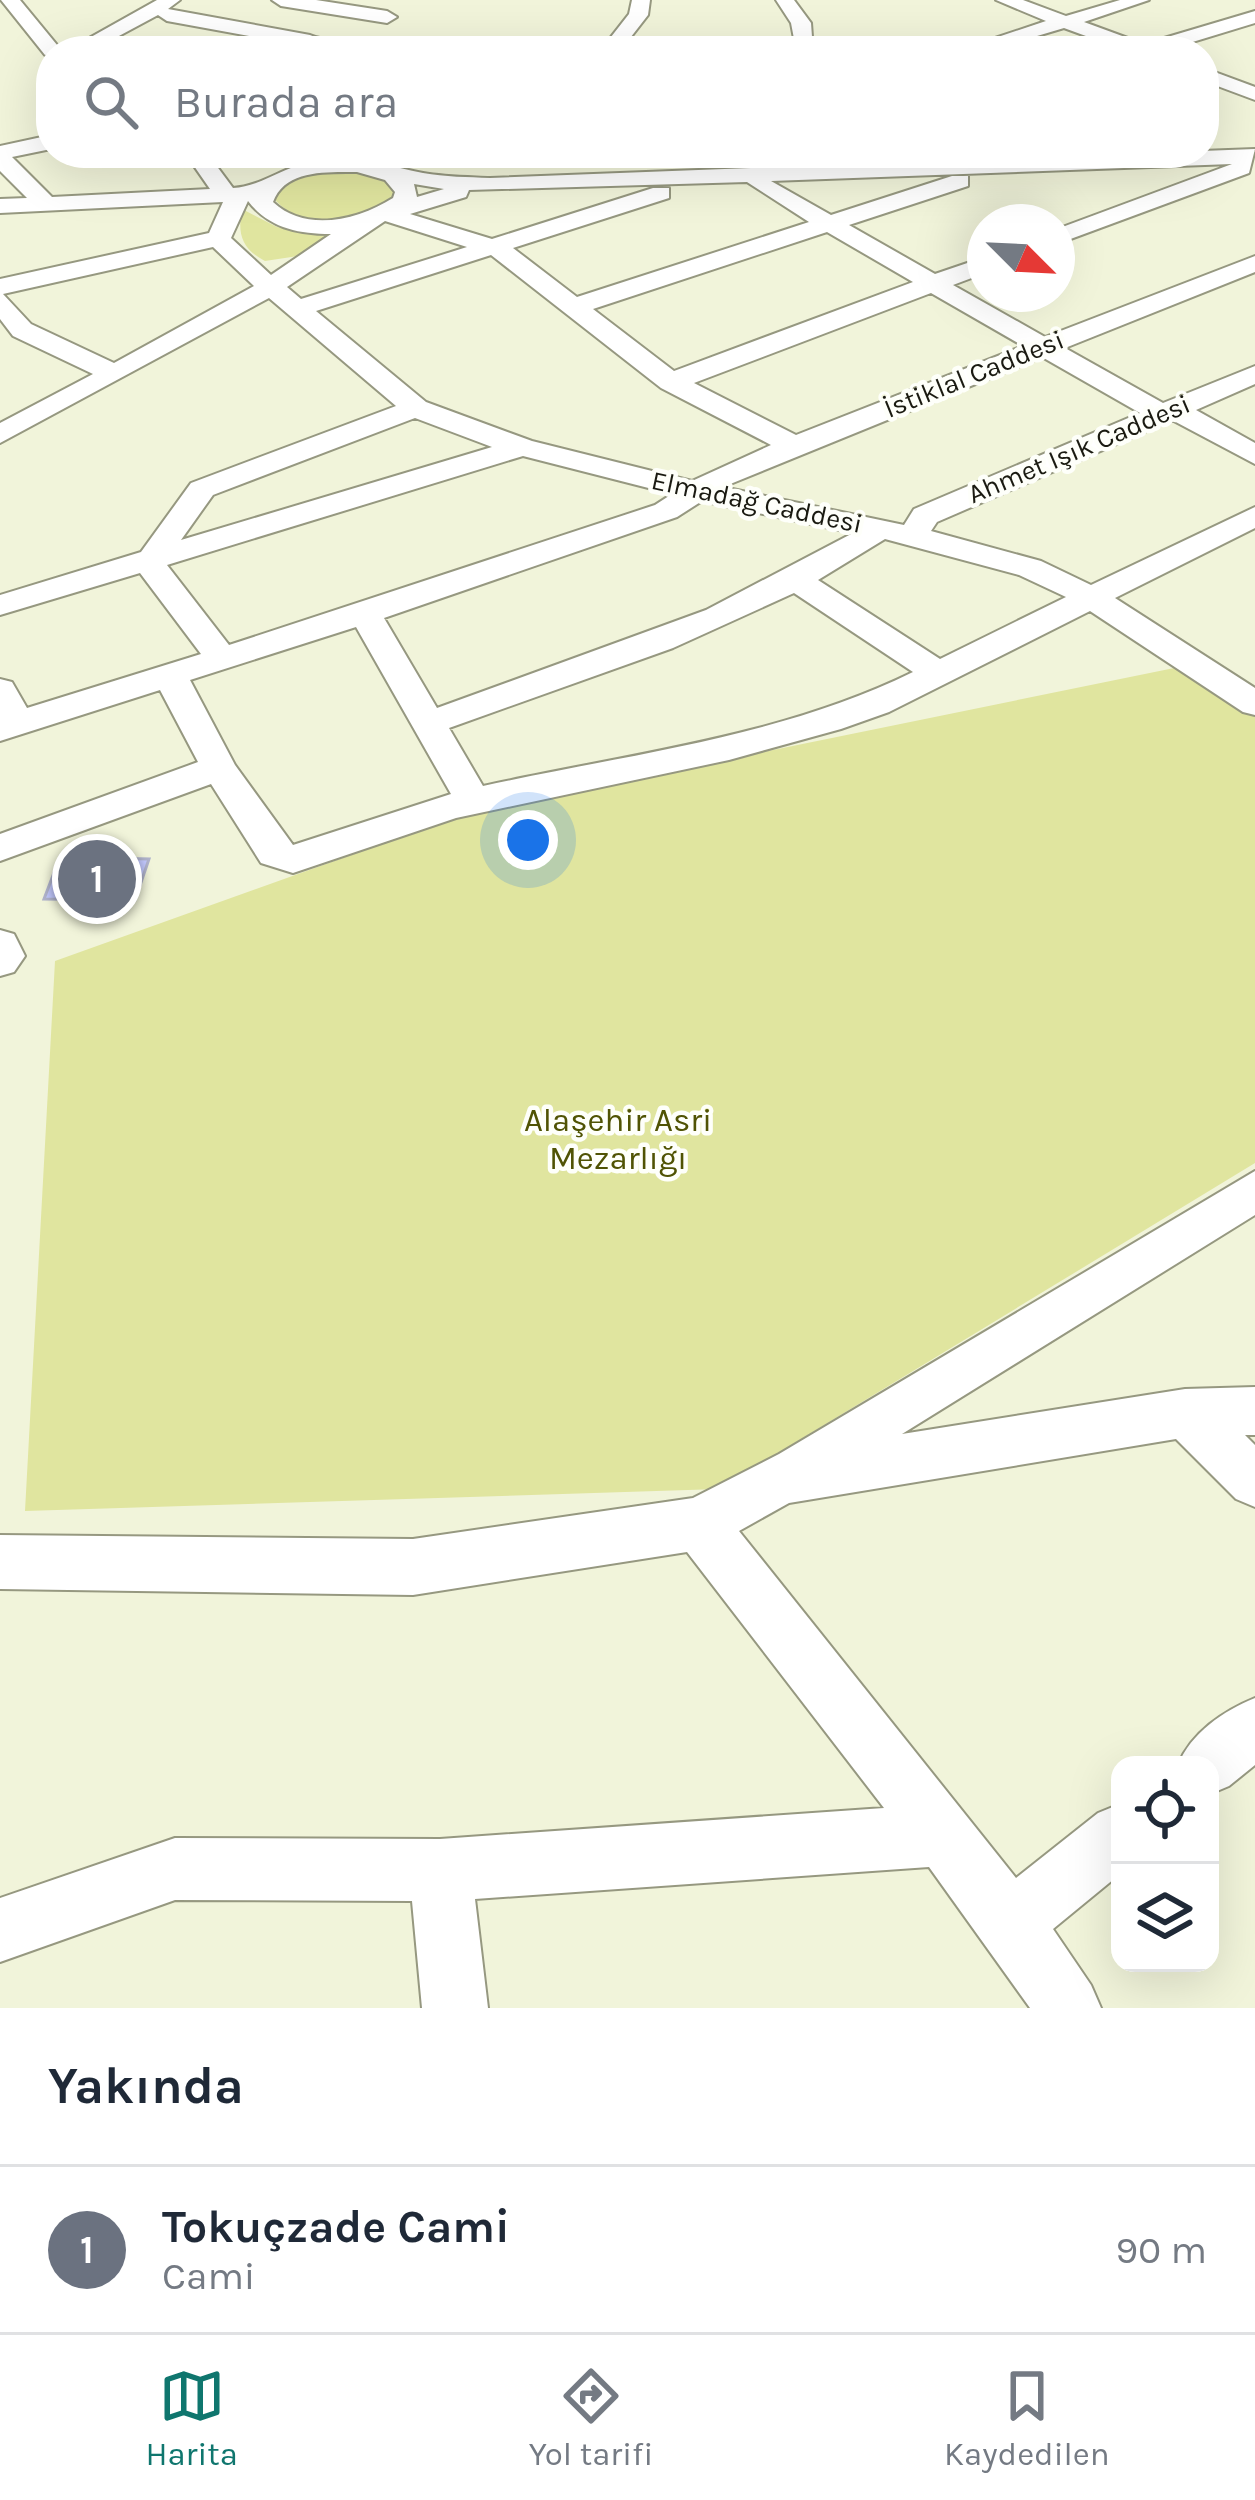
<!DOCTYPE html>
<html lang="tr">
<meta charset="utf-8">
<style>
body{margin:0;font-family:Karla,sans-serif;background:#f6f6f7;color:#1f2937}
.controls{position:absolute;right:36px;bottom:36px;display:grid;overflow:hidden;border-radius:24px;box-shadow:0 12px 48px #0002}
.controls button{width:108px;height:108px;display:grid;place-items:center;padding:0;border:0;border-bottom:3px solid #e0e1e3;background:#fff;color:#1f2937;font:60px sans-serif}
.compass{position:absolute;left:967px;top:204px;width:108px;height:108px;border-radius:50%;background:#fff;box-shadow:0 12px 48px #0002;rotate:114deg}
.you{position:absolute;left:528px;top:840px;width:42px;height:42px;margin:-30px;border:9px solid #fff;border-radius:50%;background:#1a73e8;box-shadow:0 0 0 18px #1a73e833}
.badge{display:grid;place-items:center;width:78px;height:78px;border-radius:50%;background:#0f766e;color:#fff;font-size:39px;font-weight:700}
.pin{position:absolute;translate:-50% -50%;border:6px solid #fff;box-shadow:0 3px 12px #0006}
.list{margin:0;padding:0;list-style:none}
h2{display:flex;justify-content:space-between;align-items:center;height:156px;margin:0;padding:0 48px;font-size:51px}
h2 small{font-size:39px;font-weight:400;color:#747a83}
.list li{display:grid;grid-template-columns:78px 1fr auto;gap:36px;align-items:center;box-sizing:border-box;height:168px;padding:0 48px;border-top:3px solid #e0e1e3}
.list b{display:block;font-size:45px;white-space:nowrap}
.list p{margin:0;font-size:39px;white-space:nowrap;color:#747a83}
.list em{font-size:39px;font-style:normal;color:#747a83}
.icon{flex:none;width:66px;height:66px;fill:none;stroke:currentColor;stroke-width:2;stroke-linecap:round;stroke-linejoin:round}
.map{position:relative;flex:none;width:1255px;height:2008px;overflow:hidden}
.search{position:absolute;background:#fff;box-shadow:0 12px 48px #0002;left:36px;right:36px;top:36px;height:132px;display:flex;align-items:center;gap:30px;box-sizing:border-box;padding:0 42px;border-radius:48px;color:#747a83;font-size:45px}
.sheet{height:324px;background:#fff}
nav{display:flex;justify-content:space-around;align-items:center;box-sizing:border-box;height:168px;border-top:3px solid #e0e1e3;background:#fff;font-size:33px;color:#747a83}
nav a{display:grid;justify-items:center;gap:6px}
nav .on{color:#0f766e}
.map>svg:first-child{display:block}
.green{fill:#e0e59f}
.building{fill:#c2c8fd;stroke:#b0b3cb;stroke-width:3}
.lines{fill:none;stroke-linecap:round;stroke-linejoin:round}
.minor-casing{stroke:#969880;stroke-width:4}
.minor{fill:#fff;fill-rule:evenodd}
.labels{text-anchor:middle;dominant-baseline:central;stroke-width:9;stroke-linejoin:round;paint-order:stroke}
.far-street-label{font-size:27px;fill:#1a1a11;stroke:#fefffa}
.park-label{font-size:33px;fill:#505304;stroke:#fefffa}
</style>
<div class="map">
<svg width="1255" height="2008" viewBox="0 0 1255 2008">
<rect width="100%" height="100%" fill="#f1f4da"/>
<path class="green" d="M329 169 382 175 396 189 394 197C368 222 302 231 276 201V193L294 177Z
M242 209 277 227 332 234 298 256 265 261C242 249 237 234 242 209Z
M1184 666 1255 713V1163L719 1489 25 1511 55 961 474 811Z"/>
<path class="building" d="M60 857 149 859 135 900 44 899Z"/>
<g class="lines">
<defs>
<path id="minor" d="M1 0H20L62 51 45 55Z
M157 0H180L168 9 310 35C329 44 357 37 375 49L292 51 288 43 167 21 158 15 91 51H66Z
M272 0H316L387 11 397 17 387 23 281 6Z
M632 0H650L648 15 620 51H600L629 14Z
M776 0H794L811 23 812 37 831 51H807L795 44 791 23Z
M996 0H1023L1066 16 1120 0H1149L1084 22 1144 44 1255 11V23L1163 51H1127L1064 28 987 51H956L1046 21Z
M1204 68 1255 87V100L1204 81Z
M51 135V149L12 157 52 197 210 189 185 153H207L233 188C264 186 286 164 320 160 357 156 388 166 423 173 445 177 468 177 490 178L1255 149 1249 173 1057 244V229L1232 164 771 181 831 215 952 176H968V186L849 225 935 274 985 257V273L953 285 1045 337 1255 256V272L1065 348 1163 403 1255 366V384L1196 410 1255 443V464L1172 420 937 522 931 531 1041 561 1091 585 1255 507V528L1115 598 1255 688V715L1243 712 1090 611 889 712 841 729 729 760 456 818 293 873 261 863 211 784 0 861V834L198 762 160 690 0 741V679L12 682 27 708 201 654 140 573 0 615V595L141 552 191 483 396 406 269 298 0 443V423L93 374 13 336 0 319V279L209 233 223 202 0 213V199L27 198 0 171V146ZM357 172 385 180 395 192 393 198C358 220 306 233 273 202 285 169 328 172 357 172ZM747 182 809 222 577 297 513 248 669 198V188H653L492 239 410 214 466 197 469 190ZM414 184 444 189 417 197ZM248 201C268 227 296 234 331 234L271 275 231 238ZM385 221 467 247 301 299 287 287ZM827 232 913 282 674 371 593 309ZM213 247 254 286 114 363 31 324 3 294ZM491 255 661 388 771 445 692 481 532 441 426 402 316 311ZM931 293 1023 346 796 435 694 383ZM1042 357 1140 413 914 509 904 525 723 487ZM415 418 492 447 181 540 213 495ZM523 456 672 494 655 505 229 645 167 565ZM702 501 853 533 706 610 437 708 384 618 677 517ZM885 539 1019 575 1066 597 940 659 818 580ZM794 593 913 672C778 738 628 754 483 786L449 728 673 648ZM356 627 451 794 293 845 235 765 190 680Z
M0 930 14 934 25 956 14 972 0 976Z
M1255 1171V1215L902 1434 1185 1389 1255 1387V1435H1245L1255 1445V1507L1236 1499 1176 1439 789 1503 739 1531 1016 1878 1098 1813 1120 1804V1874L1053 1929 1091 1985 1101 2008H1030L929 1867 475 1899 488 2008H422L412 1901 175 1900 0 1962V1898L175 1838 440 1839 884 1808 687 1552 413 1595 0 1589V1535L413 1539 693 1498 779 1454Z
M1255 1698V1765L1229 1786 1210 1794V1765H1178C1191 1733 1223 1711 1255 1698Z"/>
</defs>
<use href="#minor" class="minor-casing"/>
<use href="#minor" class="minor"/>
</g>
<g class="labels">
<g class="far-street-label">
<text transform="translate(974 374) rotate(-22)">İstiklal Caddesi</text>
<text transform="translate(1079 449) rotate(-23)">Ahmet Işık Caddesi</text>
<text transform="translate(757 502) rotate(12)">Elmadağ Caddesi</text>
</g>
<g class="park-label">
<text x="618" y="1120">Alaşehir Asri<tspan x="618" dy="38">Mezarlığı</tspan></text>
</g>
</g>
</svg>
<div class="controls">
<button><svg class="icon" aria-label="locate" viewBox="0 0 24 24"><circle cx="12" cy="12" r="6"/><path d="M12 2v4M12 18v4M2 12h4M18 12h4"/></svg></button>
<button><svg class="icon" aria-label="layers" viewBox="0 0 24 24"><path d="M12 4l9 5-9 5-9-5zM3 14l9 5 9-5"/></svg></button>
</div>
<svg class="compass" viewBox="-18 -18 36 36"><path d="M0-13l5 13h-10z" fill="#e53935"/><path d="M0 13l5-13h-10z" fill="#747a83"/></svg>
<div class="you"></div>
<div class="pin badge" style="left:97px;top:879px;background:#6b7280">1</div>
<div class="search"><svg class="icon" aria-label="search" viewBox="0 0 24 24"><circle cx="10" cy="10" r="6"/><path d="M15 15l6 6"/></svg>Burada ara</div>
</div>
<section class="sheet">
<h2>Yakında<small></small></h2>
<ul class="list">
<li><span class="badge" style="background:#6b7280">1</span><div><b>Tokuçzade Cami</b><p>Cami</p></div><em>90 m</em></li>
</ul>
</section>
<nav>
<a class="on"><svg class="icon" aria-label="map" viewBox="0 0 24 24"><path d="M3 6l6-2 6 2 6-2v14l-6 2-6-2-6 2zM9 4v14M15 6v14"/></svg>Harita</a>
<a><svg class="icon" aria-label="directions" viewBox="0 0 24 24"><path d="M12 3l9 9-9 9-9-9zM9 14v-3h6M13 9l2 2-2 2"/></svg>Yol tarifi</a>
<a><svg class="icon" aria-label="saved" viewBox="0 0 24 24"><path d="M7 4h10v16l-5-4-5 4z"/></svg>Kaydedilen</a>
</nav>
